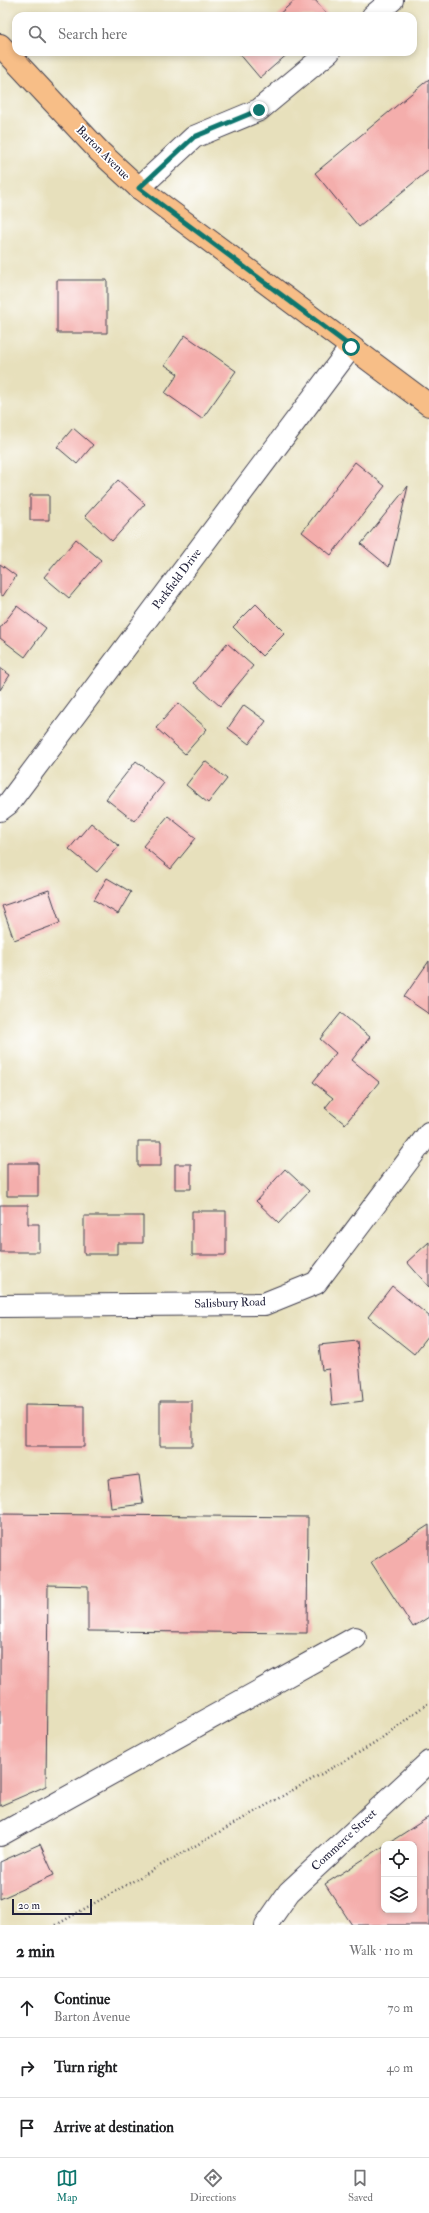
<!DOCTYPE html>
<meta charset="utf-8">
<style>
body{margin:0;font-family:"IM FELL Double Pica",serif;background:#f2f2f2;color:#202124}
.controls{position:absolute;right:12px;bottom:12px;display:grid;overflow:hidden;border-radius:8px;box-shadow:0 2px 6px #0003}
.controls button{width:36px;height:36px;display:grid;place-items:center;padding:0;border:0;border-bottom:1px solid #e0e0e0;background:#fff;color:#202124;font:20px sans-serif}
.scale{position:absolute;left:12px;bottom:10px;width:80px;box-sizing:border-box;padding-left:4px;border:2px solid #22223b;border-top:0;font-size:11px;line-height:14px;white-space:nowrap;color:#22223b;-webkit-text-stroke:3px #fff;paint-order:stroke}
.stop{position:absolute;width:12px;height:12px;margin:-9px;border:3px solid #0f766e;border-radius:50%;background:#fff}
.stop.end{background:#0f766e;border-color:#fff;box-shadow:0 1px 4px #0008}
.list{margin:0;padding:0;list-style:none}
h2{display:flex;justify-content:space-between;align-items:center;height:52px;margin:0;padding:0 16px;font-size:17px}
h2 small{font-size:13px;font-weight:400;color:#757577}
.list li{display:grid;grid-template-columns:26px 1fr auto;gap:12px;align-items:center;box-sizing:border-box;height:60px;padding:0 16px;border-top:1px solid #e0e0e0}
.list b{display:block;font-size:15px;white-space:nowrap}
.list p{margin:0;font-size:13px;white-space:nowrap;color:#757577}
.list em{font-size:13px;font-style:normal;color:#757577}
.icon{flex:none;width:22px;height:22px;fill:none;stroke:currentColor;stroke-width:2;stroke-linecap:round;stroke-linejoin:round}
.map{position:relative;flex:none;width:429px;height:1925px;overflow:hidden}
.search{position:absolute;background:#fff;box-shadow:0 2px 6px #0003;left:12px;right:12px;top:12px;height:44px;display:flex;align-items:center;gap:10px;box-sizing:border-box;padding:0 14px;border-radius:12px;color:#757577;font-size:15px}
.sheet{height:232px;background:#fff}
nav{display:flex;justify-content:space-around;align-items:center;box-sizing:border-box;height:56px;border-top:1px solid #e0e0e0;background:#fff;font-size:11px;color:#757577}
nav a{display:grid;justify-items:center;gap:2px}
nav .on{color:#0f766e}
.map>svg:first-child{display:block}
.building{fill:#f4aeac}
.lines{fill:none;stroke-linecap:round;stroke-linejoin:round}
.minor-casing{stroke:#403e4e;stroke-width:24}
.major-casing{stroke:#403e4e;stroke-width:24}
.path{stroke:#403e4e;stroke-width:2.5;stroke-dasharray:1 3;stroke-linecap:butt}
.minor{stroke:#fff;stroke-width:22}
.major{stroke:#f7be87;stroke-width:22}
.route{stroke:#0f766e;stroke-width:5}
.labels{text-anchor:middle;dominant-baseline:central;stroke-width:3.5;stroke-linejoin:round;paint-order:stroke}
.street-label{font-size:12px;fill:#22223b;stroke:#fff}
</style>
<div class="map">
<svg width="429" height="1925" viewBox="0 0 429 1925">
<rect width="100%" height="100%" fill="#fff"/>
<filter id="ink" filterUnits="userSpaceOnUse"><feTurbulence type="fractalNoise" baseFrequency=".025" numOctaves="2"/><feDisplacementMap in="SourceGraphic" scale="8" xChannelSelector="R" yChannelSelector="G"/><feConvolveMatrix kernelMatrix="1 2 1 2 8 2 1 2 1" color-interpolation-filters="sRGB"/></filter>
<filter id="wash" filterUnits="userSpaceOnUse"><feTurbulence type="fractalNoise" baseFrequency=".012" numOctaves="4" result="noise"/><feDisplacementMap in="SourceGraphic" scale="16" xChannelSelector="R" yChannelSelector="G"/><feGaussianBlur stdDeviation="0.9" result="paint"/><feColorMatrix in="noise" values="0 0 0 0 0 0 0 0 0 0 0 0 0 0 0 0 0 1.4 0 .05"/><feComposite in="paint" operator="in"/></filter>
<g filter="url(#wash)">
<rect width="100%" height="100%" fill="#e7e0bc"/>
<g id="blocks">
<path class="building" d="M295 0H315L329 16H277Z
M238 52H290L260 78Z
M429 79V170L359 227 315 173Z
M57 280H107V333H57Z
M185 335 236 371 202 419 165 393 178 374 165 365Z
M73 428 93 445 77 464 57 447Z
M355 462 385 486 331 555 302 532Z
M118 480 145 504 112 541 85 516Z
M408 486 389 567 361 544Z
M30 495H49V520H30Z
M76 539 101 560 69 598 44 577Z
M0 564 16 576 3 596 0 594Z
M256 604 285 633 262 656 233 627Z
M17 606 46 628 25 657 0 638V628Z
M227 643 253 666 220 706 194 683Z
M0 668 10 675 0 690Z
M178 703 207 729 185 754 156 728Z
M244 705 266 721 249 744 228 728Z
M136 761 164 783 134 821 106 799Z
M205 761 227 779 208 803 186 785Z
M168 816 196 838 171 869 143 846Z
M91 823 119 846 97 872 69 849Z
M107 878 131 892 118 914 94 900Z
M49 890 60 923 14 940 2 906Z
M429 961V1014L404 997Z
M341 1013 370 1037 352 1060 379 1082 345 1124 325 1108 333 1098 313 1082 336 1053 320 1039Z
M138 1141H161V1166H138Z
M7 1163H38V1196H7Z
M175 1164H191V1189H175Z
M285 1169 309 1191 279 1223 256 1201Z
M0 1205H28V1224H39V1252H0Z
M192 1211H226V1255H192Z
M84 1216H143V1243H117V1254H84Z
M429 1242V1287L407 1262Z
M392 1286 429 1316V1335L414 1354 368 1317Z
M357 1341 363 1401 332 1405 329 1369 322 1370 319 1345Z
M160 1401H192V1446H160Z
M25 1405 84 1406V1447H25Z
M139 1475 143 1504 111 1508 108 1479Z
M0 1514 308 1517 307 1633 88 1631V1586L48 1585 46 1786 0 1806Z
M429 1525V1617L413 1627 371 1562Z
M429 1817V1925H352L325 1884 384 1846V1910H414V1844H387Z
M40 1844 54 1875 0 1899V1862Z"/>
</g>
</g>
<g filter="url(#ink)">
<use href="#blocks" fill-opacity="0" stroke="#403e4e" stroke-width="1"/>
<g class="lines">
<defs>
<path id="minor" d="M373 16 392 0
M139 188 194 137 259 110 329 52
M0 810 8 804 351 347
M0 1306 264 1304 316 1283 429 1133
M0 1835 355 1638
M266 1925 289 1892 429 1762"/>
<path id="major" d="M0 45 100 152 139 188 429 405"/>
</defs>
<use href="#minor" class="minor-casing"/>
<use href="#major" class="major-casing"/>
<path class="path" d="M56 1925 374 1744 429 1702"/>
<use href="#minor" class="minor"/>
<use href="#major" class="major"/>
</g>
</g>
<g class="lines" filter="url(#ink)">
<path class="route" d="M259 110 194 137 139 188 351 347"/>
</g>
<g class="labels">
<g class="street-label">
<text transform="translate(103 153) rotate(45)">Barton Avenue</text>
<text transform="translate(177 579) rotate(-53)">Parkfield Drive</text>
<text transform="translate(230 1303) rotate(-2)">Salisbury Road</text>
<text transform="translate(344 1840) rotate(-43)">Commerce Street</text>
</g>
</g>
</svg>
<div class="controls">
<button><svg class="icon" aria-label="locate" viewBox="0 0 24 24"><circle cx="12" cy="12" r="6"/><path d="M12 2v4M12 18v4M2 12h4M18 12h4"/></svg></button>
<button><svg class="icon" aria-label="layers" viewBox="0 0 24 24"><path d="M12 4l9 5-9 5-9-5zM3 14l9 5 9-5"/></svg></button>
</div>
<div class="scale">20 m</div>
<div class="stop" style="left:351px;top:347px"></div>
<div class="stop end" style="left:259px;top:110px"></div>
<div class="search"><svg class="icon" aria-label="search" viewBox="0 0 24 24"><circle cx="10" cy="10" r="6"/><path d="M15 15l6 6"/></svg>Search here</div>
</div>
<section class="sheet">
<h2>2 min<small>Walk · 110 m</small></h2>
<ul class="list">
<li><svg class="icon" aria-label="ahead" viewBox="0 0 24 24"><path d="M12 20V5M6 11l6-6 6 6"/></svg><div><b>Continue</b><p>Barton Avenue</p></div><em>70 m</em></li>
<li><svg class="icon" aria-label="right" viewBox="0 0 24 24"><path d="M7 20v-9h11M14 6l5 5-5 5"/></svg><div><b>Turn right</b></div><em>40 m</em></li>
<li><svg class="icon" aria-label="arrive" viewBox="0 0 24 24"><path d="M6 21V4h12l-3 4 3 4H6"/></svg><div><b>Arrive at destination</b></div></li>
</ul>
</section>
<nav>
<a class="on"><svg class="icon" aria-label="map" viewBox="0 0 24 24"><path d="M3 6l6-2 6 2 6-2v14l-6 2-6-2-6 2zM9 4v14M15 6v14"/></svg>Map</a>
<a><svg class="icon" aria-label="directions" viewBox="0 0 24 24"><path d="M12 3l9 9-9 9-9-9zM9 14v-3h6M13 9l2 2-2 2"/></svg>Directions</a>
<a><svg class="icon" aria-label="saved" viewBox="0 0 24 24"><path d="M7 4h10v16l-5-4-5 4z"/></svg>Saved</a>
</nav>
